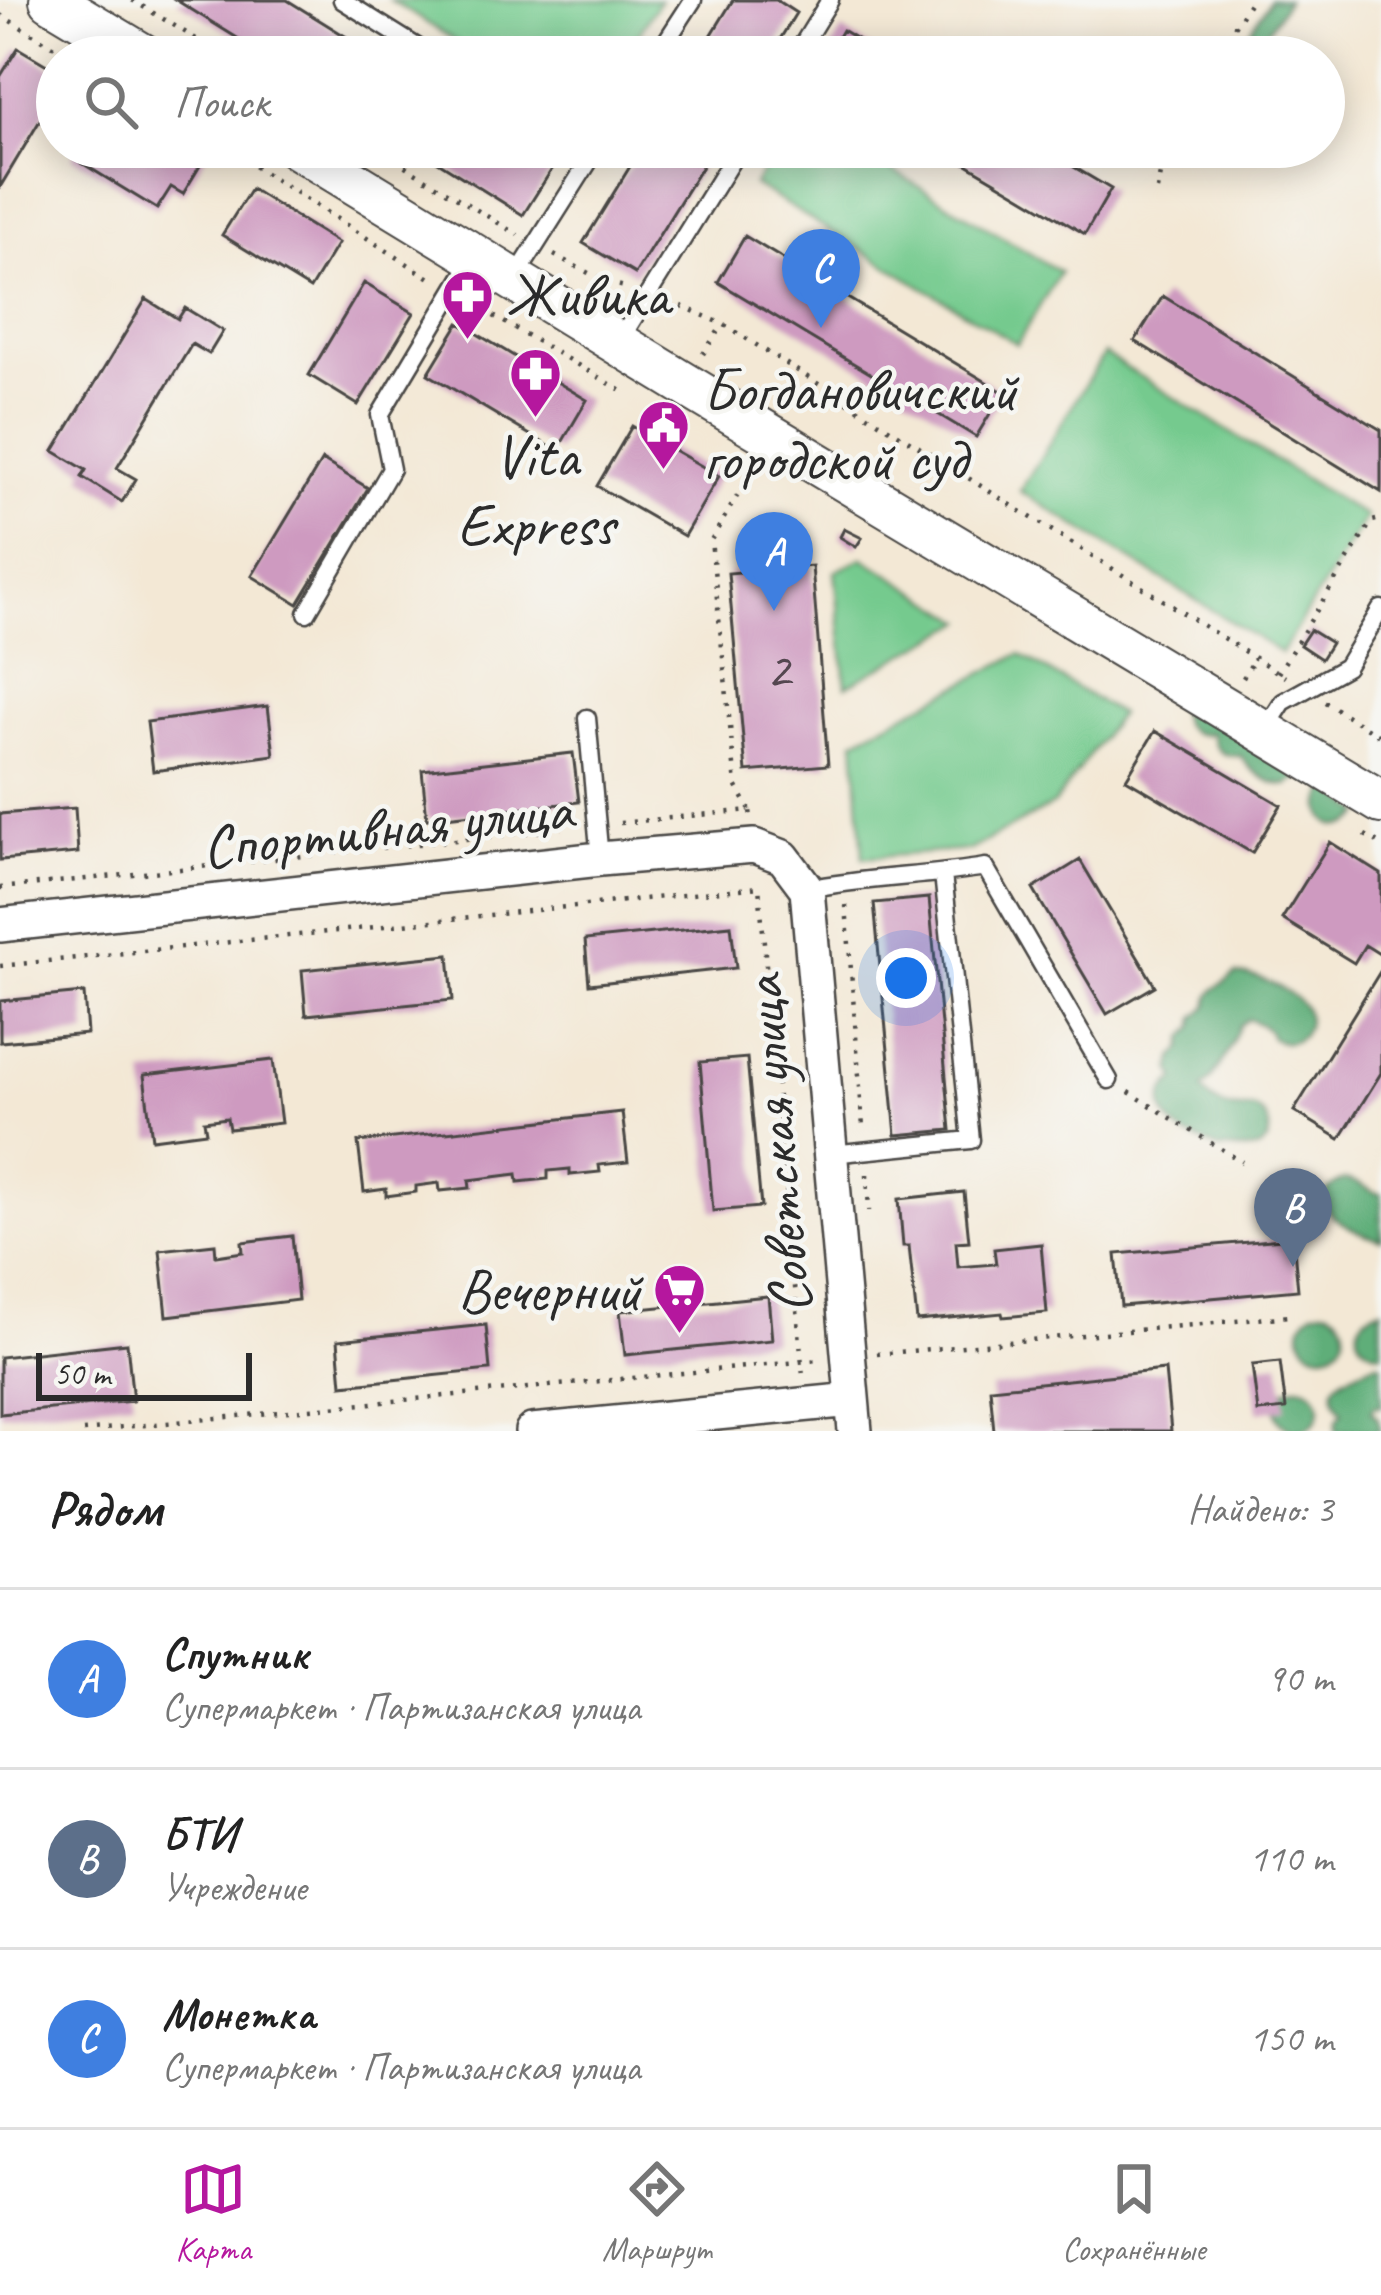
<!DOCTYPE html>
<html lang="ru">
<meta charset="utf-8">
<style>
body{margin:0;font-family:Caveat,sans-serif;background:#f2f2f2;color:#222}
.scale{position:absolute;left:36px;bottom:30px;width:216px;box-sizing:border-box;padding-left:12px;border:6px solid #2b2b2b;border-top:0;font-size:33px;line-height:42px;white-space:nowrap;color:#2b2b2b;-webkit-text-stroke:9px #f6f6f2;paint-order:stroke}
.you{position:absolute;left:906px;top:978px;width:42px;height:42px;margin:-30px;border:9px solid #fff;border-radius:50%;background:#1a73e8;box-shadow:0 0 0 18px #1a73e833}
.badge{display:grid;place-items:center;width:78px;height:78px;border-radius:50%;background:#b5179e;color:#fff;font-size:39px;font-weight:700}
.pin{position:absolute;translate:-50% -99px;filter:drop-shadow(0 3px 6px #0008)}
.pin::after{content:'';position:absolute;top:63px;width:42px;height:36px;background:inherit;clip-path:polygon(0 0,100% 0,50% 100%)}
.list{margin:0;padding:0;list-style:none}
h2{display:flex;justify-content:space-between;align-items:center;height:156px;margin:0;padding:0 48px;font-size:51px}
h2 small{font-size:39px;font-weight:400;color:#767676}
.list li{display:grid;grid-template-columns:78px 1fr auto;gap:36px;align-items:center;box-sizing:border-box;height:180px;padding:0 48px;border-top:3px solid #e0e0e0}
.list b{display:block;font-size:45px;white-space:nowrap}
.list p{margin:0;font-size:39px;white-space:nowrap;color:#767676}
.list em{font-size:39px;font-style:normal;color:#767676}
.icon{flex:none;width:66px;height:66px;fill:none;stroke:currentColor;stroke-width:2;stroke-linecap:round;stroke-linejoin:round}
.map{position:relative;flex:none;width:1381px;height:1431px;overflow:hidden}
.search{position:absolute;background:#fff;box-shadow:0 6px 30px #0003;left:36px;right:36px;top:36px;height:132px;display:flex;align-items:center;gap:30px;box-sizing:border-box;padding:0 42px;border-radius:66px;color:#767676;font-size:45px}
.sheet{height:696px;background:#fff}
nav{display:flex;justify-content:space-around;align-items:center;box-sizing:border-box;height:168px;border-top:3px solid #e0e0e0;background:#fff;font-size:33px;color:#767676}
nav a{display:grid;justify-items:center;gap:6px}
nav .on{color:#b5179e}
.map>svg:first-child{display:block}
.green{fill:#74ca8e;stroke:#507a5c;stroke-width:3}
.forest{fill:#5fae79;stroke:#456c52;stroke-width:3}
.building{fill:#ce9ac0}
.lines{fill:none;stroke-linecap:round;stroke-linejoin:round}
.service-casing{stroke:#494744;stroke-width:21}
.minor-casing{stroke:#494744;stroke-width:38}
.tertiary-casing{stroke:#494744;stroke-width:46}
.path{stroke:#494744;stroke-width:4.5;stroke-dasharray:3 9;stroke-linecap:butt}
.service{stroke:#fff;stroke-width:16}
.minor{stroke:#fff;stroke-width:33}
.tertiary{stroke:#fff;stroke-width:42}
.labels{text-anchor:middle;dominant-baseline:central;stroke-width:9;stroke-linejoin:round;paint-order:stroke}
.number-label{font-size:54px;fill:#544750}
.poi-label{font-size:60px;fill:#2b2b2b;stroke:#f6f6f2;text-anchor:start}
.street-label{font-size:60px;fill:#2b2b2b;stroke:#f6f6f2}
</style>
<div class="map">
<svg width="1381" height="1431" viewBox="0 0 1381 1431">
<rect width="100%" height="100%" fill="#f6f6f2"/>
<filter id="ink" filterUnits="userSpaceOnUse"><feTurbulence type="fractalNoise" baseFrequency=".00833" numOctaves="2"/><feDisplacementMap in="SourceGraphic" scale="24" xChannelSelector="R" yChannelSelector="G"/><feConvolveMatrix kernelMatrix="1 2 1 2 8 2 1 2 1" color-interpolation-filters="sRGB"/></filter>
<filter id="wash" filterUnits="userSpaceOnUse"><feTurbulence type="fractalNoise" baseFrequency=".004" numOctaves="4" result="noise"/><feDisplacementMap in="SourceGraphic" scale="48" xChannelSelector="R" yChannelSelector="G"/><feGaussianBlur stdDeviation="2.7" result="paint"/><feColorMatrix in="noise" values="0 0 0 0 0 0 0 0 0 0 0 0 0 0 0 0 0 1.4 0 .05"/><feComposite in="paint" operator="in"/></filter>
<g filter="url(#wash)">
<rect width="100%" height="100%" fill="#f3e8d5"/>
<path class="green" d="M390 0H660L624 57H481Z
M777 147H854L1060 272 1017 344 754 185Z
M1104 354 1366 517 1281 653 1020 491Z
M863 558 965 621 846 686 835 572Z
M1020 654 1119 714 1054 804 970 850 863 858 855 740Z"/>
<path class="forest" d="M1270 0H1287L1251 57H1234Z
M1181 703 1302 772 1296 780 1287 785C1270 785 1249 771 1241 756 1223 757 1215 751 1211 733 1190 738 1176 725 1181 703Z
M1329 788 1363 814C1340 842 1307 817 1329 788Z
M1236 974C1258 974 1301 993 1307 1015 1312 1032 1294 1047 1278 1041 1262 1035 1276 1038 1265 1028 1260 1023 1253 1022 1248 1019L1239 1025C1235 1040 1214 1080 1202 1088 1208 1102 1226 1108 1240 1109 1251 1110 1249 1105 1259 1111 1264 1115 1268 1121 1269 1127 1273 1160 1234 1148 1218 1149 1208 1144 1202 1142 1192 1138 1167 1129 1149 1097 1176 1080L1172 1068 1174 1058 1183 1048 1185 1037 1194 1028 1196 1017 1208 1006 1210 995 1216 988Z
M1343 1180C1359 1179 1367 1191 1381 1194V1239C1357 1234 1292 1204 1343 1180Z
M1301 1331a22 22 0 1 1 44 0a22 22 0 1 1-44 0Z
M1381 1309V1353C1350 1348 1350 1316 1381 1309Z
M1375 1363H1381V1406H1374L1371 1411 1378 1419 1380 1431H1336L1337 1420 1343 1412C1315 1378 1355 1374 1375 1363Z
M1276 1408a22 22 0 1 1 44 0a22 22 0 1 1-44 0Z"/>
<g id="blocks">
<path class="building" d="M176 0H287L379 57H268Z
M733 0H776L796 13 769 57H698Z
M842 30 887 57H826Z
M18 48 57 71V92L0 187V77Z
M78 147H206L210 149 183 194 171 187 157 209 72 157Z
M414 147H524L554 166 523 215Z
M642 147H714L635 274 583 243Z
M938 147H1040L1111 189 1085 234Z
M251 189 338 243 310 289 222 235Z
M745 236 1003 392 976 437 718 282Z
M364 283 414 313 358 405 309 375Z
M1163 296 1381 430V492L1135 341Z
M146 299 178 319 185 308 223 331 209 354 192 344 117 468 136 479 122 502 82 477 86 470 54 451Z
M459 323 587 400 557 451 428 374Z
M632 426 719 476 684 536 597 486Z
M322 460 368 488 298 604 252 576Z
M844 529 862 538 856 547 840 537Z
M812 566 828 765 746 772 728 573Z
M1310 630 1331 643 1321 659 1300 645Z
M268 706 274 755 153 771 147 722Z
M1155 731 1281 805 1252 853 1126 779Z
M573 753 579 802 427 819 422 770Z
M75 808 78 853 0 860V814Z
M1330 842 1381 874V955L1365 945 1354 963 1282 919Z
M1080 860 1155 986 1107 1014 1033 889Z
M929 898 951 1130 896 1135 874 903Z
M731 925 736 968 589 984 585 940Z
M449 955 453 1000 306 1015 302 970Z
M1381 970V1073L1340 1139 1294 1111Z
M84 993 87 1034 0 1042V1001Z
M747 1058 761 1207 713 1211 700 1062Z
M273 1060 281 1123 229 1129 227 1118 204 1121 206 1132 152 1139 144 1075Z
M622 1112 628 1162 599 1165 600 1172 570 1175V1169L548 1171V1179L518 1182 517 1174 469 1180 470 1188 440 1191 439 1183 416 1186V1192L386 1196V1189L364 1192 358 1142Z
M964 1192 969 1241 956 1242 958 1267 996 1264 994 1249 1041 1244 1047 1313 1003 1317 1002 1313 917 1321 909 1246H903L899 1199Z
M292 1236 298 1300 167 1316 160 1250 215 1244 216 1256 243 1252 242 1242Z
M1293 1238 1298 1290 1121 1306 1116 1254Z
M768 1296 772 1340 625 1355 620 1311Z
M486 1325 490 1370 342 1385 338 1340Z
M127 1343 133 1401 0 1414V1357Z
M1280 1362 1286 1409 1258 1412 1252 1365Z
M1165 1370 1171 1431H994L990 1388Z"/>
</g>
</g>
<g filter="url(#ink)">
<use href="#blocks" fill-opacity="0" stroke="#494744" stroke-width="3"/>
<g class="lines">
<defs>
<path id="service" d="M342 0 433 57
M656 57 693 0
M795 57 830 0
M515 278 598 147
M618 343 740 147
M307 613 391 469 380 415 475 256
M587 718 600 859
M1265 730 1283 702 1346 667 1381 609
M807 889C866 877 926 877 985 867L1109 1080
M831 1154 971 1140 943 874"/>
<path id="minor" d="M0 925 600 859 754 846 783 857 807 889 855 1431
M532 1431 852 1400"/>
<path id="tertiary" d="M51 0 146 57
M296 147 683 383 1381 802"/>
</defs>
<use href="#service" class="service-casing"/>
<use href="#minor" class="minor-casing"/>
<use href="#tertiary" class="tertiary-casing"/>
<path class="path" d="M132 0 226 57
M0 15 67 54
M1215 57 1251 0
M224 147 433 280
M374 147 518 235
M1157 190 1165 147
M554 255 608 283 625 287
M670 301 723 324 1285 677
M473 304 624 392
M703 354 723 324
M1278 673 1372 521 1381 519
M1243 678 1255 658
M1325 702 1381 737
M750 810 736 785 711 540 754 468
M620 823 750 810 751 818
M1365 835 1381 844
M0 888 561 829
M846 905 863 1127
M0 966 759 887 803 1376
M1129 1092 1242 1162
M867 1174 869 1211
M877 1354 1290 1316
M83 1431 818 1360"/>
<use href="#service" class="service"/>
<use href="#minor" class="minor"/>
<use href="#tertiary" class="tertiary"/>
</g>
</g>
<defs>
<symbol id="pharmacy-pin" viewBox="-11 -11 22 30"><path d="M0 17L-7.5 6A9.5 9.5 0 1 1 7.5 6Z" fill="#b5179e" stroke="#f6f6f2"/><path d="M-2-6h4v4h4v4h-4v4h-4v-4h-4v-4h4Z" fill="#fff"/></symbol>
<symbol id="civic-pin" viewBox="-11 -11 22 30"><path d="M0 17L-7.5 6A9.5 9.5 0 1 1 7.5 6Z" fill="#b5179e" stroke="#f6f6f2"/><path d="M-.6-6.5H3V-4.5H.6V-3L4-1V1h2V6H-6V1h2V-1L-.6-3ZM-1.2 2.5V6h2.4V2.5Z" fill="#fff"/></symbol>
<symbol id="supermarket-pin" viewBox="-11 -11 22 30"><path d="M0 17L-7.5 6A9.5 9.5 0 1 1 7.5 6Z" fill="#b5179e" stroke="#f6f6f2"/><path d="M-6-5.5h2.5l.6 2H6L4.5 2H-2.5L-4.4-4H-6ZM-1.5 3.2a1.3 1.3 0 1 0 .1 0ZM3 3.2a1.3 1.3 0 1 0 .1 0Z" fill="#fff"/></symbol>
</defs>
<g fill-rule="evenodd">
<use href="#pharmacy-pin" x="438" y="266" width="59" height="81"/>
<use href="#pharmacy-pin" x="506" y="344" width="59" height="81"/>
<use href="#civic-pin" x="634" y="396" width="59" height="81"/>
<use href="#supermarket-pin" x="650" y="1260" width="59" height="81"/>
</g>
<g class="labels">
<g class="number-label">
<text x="778" y="669">2</text>
</g>
<g class="poi-label">
<text x="506" y="295">Живика</text>
<text x="703" y="390">Богдановичский<tspan x="703" dy="69">городской суд</tspan></text>
<text x="536" y="456" text-anchor="middle">Vita<tspan x="536" dy="69">Express</tspan></text>
<text x="641" y="1290" text-anchor="end">Вечерний</text>
</g>
<g class="street-label">
<text transform="translate(387 828) rotate(-6)">Спортивная улица</text>
<text transform="translate(776 1145) rotate(-95)">Советская улица</text>
</g>
</g>
</svg>
<div class="scale">50 m</div>
<div class="you"></div>
<div class="pin badge" style="left:774px;top:611px;background:#3f7fe0">A</div>
<div class="pin badge" style="left:1293px;top:1267px;background:#5c6f8a">B</div>
<div class="pin badge" style="left:821px;top:328px;background:#3f7fe0">C</div>
<div class="search"><svg class="icon" aria-label="search" viewBox="0 0 24 24"><circle cx="10" cy="10" r="6"/><path d="M15 15l6 6"/></svg>Поиск</div>
</div>
<section class="sheet">
<h2>Рядом<small>Найдено: 3</small></h2>
<ul class="list">
<li><span class="badge" style="background:#3f7fe0">A</span><div><b>Спутник</b><p>Супермаркет · Партизанская улица</p></div><em>90 m</em></li>
<li><span class="badge" style="background:#5c6f8a">B</span><div><b>БТИ</b><p>Учреждение</p></div><em>110 m</em></li>
<li><span class="badge" style="background:#3f7fe0">C</span><div><b>Монетка</b><p>Супермаркет · Партизанская улица</p></div><em>150 m</em></li>
</ul>
</section>
<nav>
<a class="on"><svg class="icon" aria-label="map" viewBox="0 0 24 24"><path d="M3 6l6-2 6 2 6-2v14l-6 2-6-2-6 2zM9 4v14M15 6v14"/></svg>Карта</a>
<a><svg class="icon" aria-label="directions" viewBox="0 0 24 24"><path d="M12 3l9 9-9 9-9-9zM9 14v-3h6M13 9l2 2-2 2"/></svg>Маршрут</a>
<a><svg class="icon" aria-label="saved" viewBox="0 0 24 24"><path d="M7 4h10v16l-5-4-5 4z"/></svg>Сохранённые</a>
</nav>
